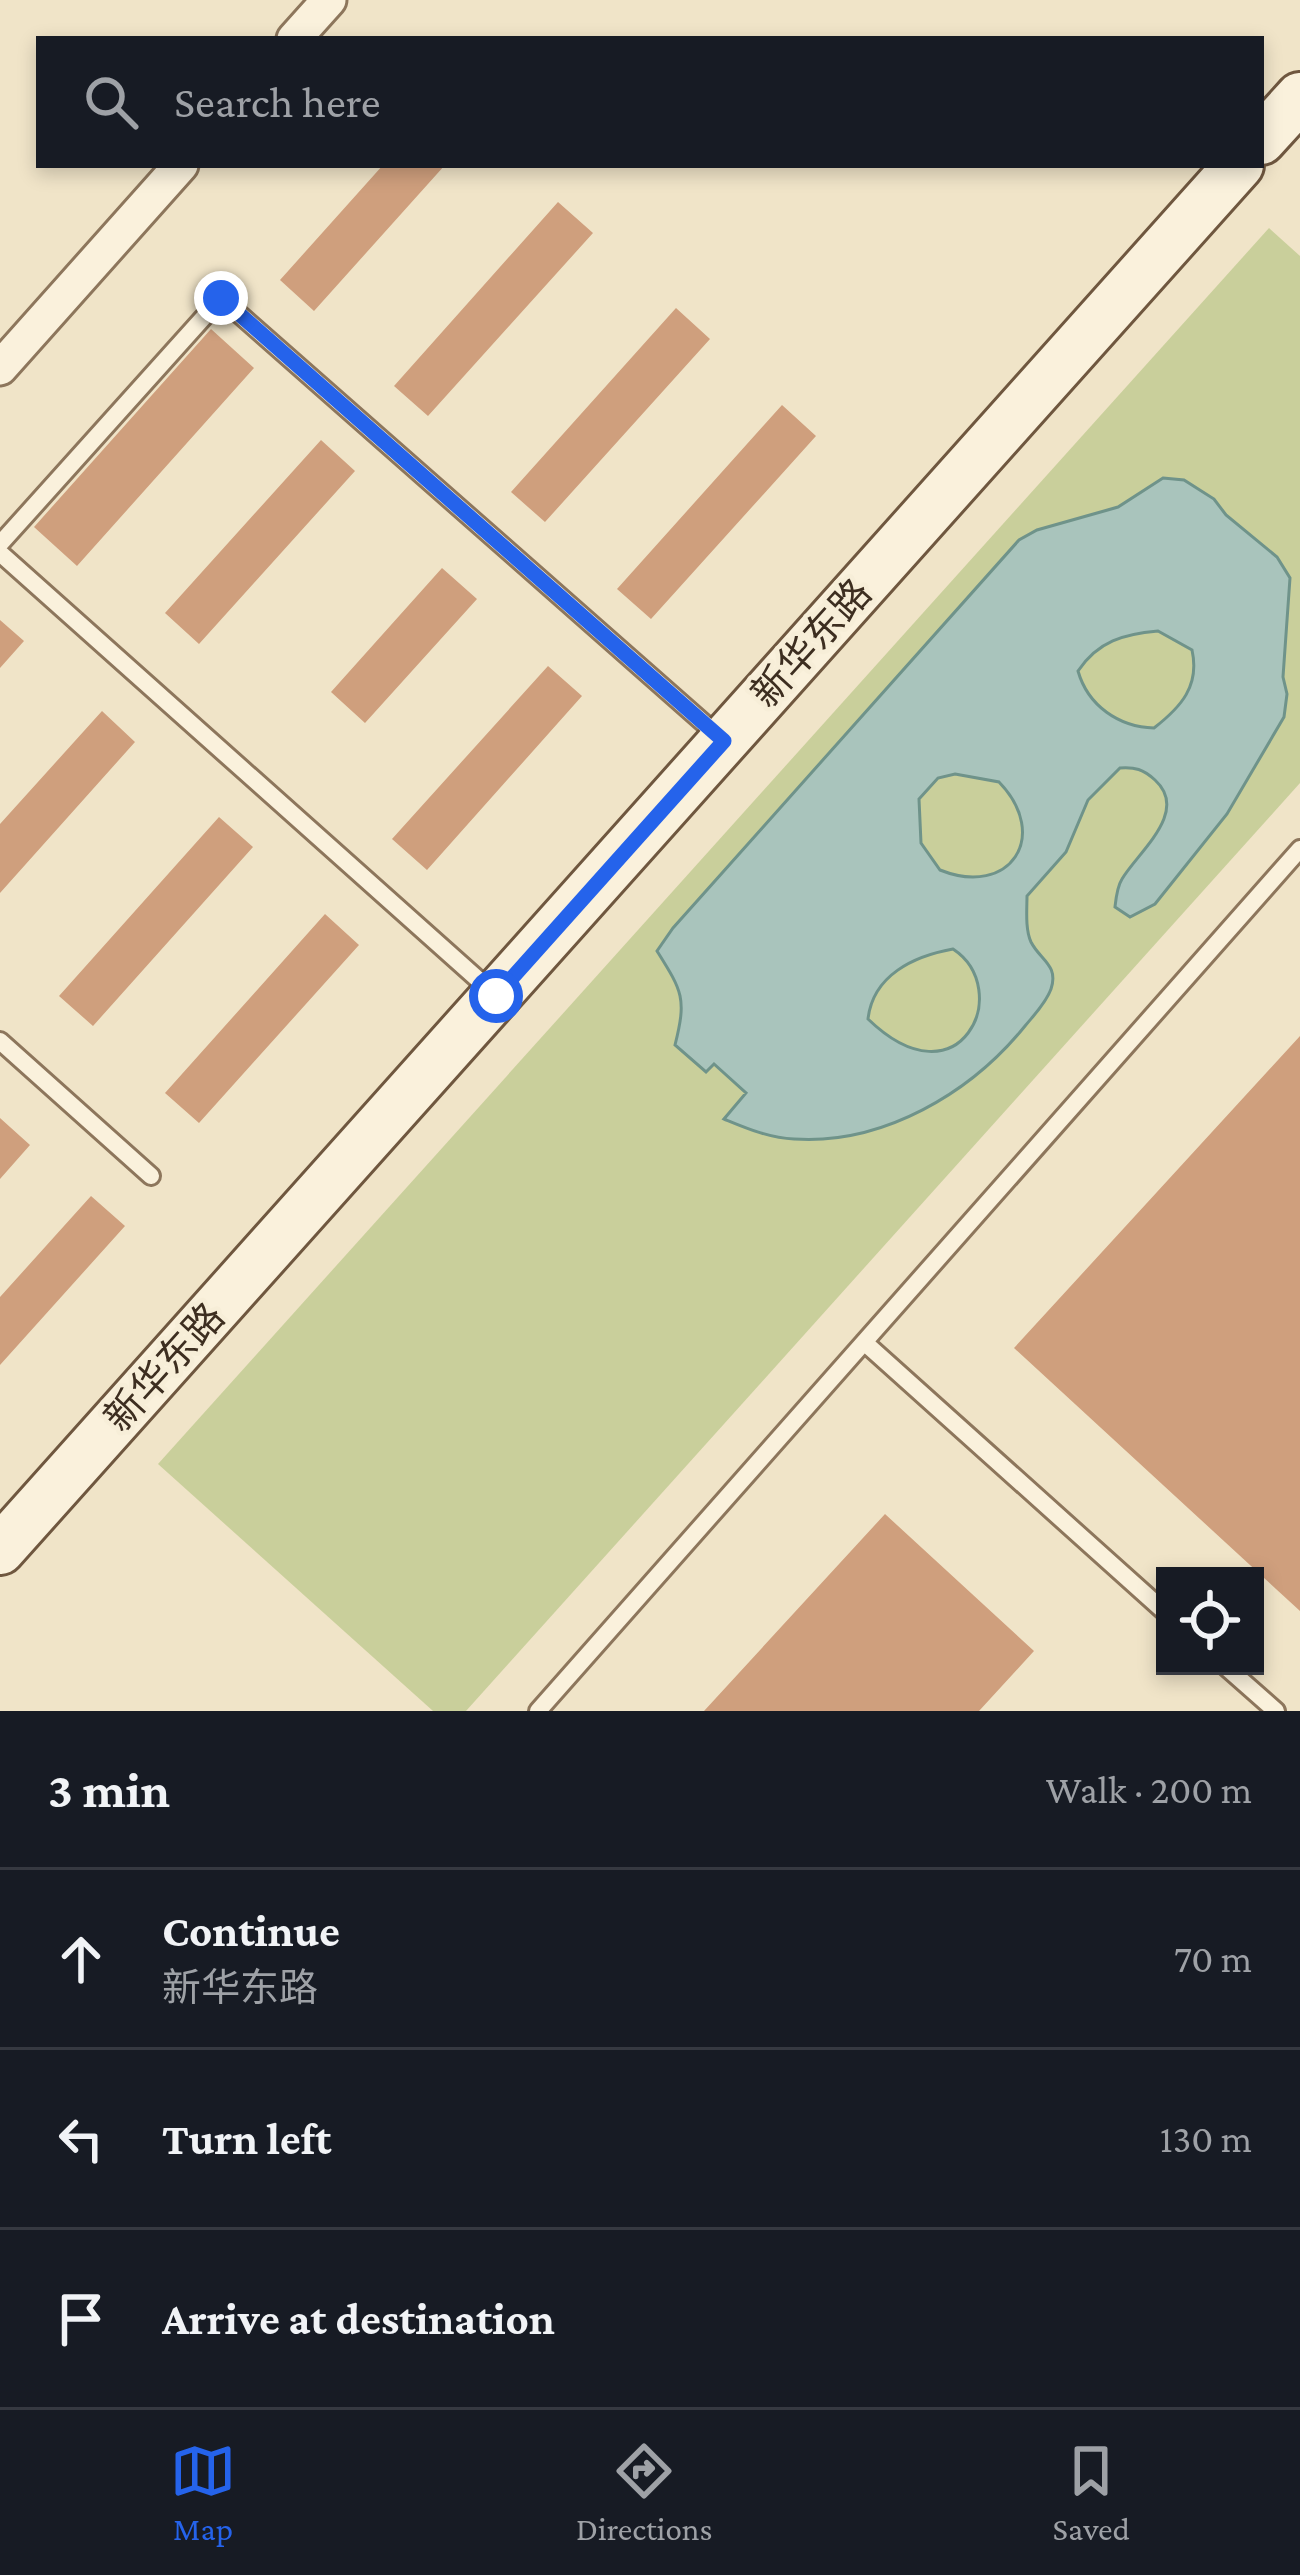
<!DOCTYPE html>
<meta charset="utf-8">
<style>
body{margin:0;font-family:"Crimson Pro","Noto Sans SC",serif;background:#20242c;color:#f1f3f6}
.controls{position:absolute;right:36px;bottom:36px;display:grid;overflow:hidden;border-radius:0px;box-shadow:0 6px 18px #0003}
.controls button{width:108px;height:108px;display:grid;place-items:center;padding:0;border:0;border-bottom:3px solid #363941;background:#171b24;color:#f1f3f6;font:60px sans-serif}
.stop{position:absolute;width:36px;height:36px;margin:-27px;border:9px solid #2563eb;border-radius:50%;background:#fff}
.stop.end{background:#2563eb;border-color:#fff;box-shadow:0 3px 12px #0008}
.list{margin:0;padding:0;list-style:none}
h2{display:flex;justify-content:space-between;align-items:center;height:156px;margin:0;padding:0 48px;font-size:51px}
h2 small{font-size:39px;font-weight:400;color:#9ea1a6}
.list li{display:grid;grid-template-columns:78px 1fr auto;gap:36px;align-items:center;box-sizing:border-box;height:180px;padding:0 48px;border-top:3px solid #363941}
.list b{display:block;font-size:45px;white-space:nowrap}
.list p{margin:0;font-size:39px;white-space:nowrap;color:#9ea1a6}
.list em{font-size:39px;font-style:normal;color:#9ea1a6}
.icon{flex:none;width:66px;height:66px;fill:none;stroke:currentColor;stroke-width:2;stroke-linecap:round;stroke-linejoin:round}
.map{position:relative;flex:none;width:1300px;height:1711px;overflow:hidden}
.search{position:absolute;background:#171b24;box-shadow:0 6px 18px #0003;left:36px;right:36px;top:36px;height:132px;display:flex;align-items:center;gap:30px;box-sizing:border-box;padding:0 42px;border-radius:0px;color:#9ea1a6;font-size:45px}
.sheet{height:696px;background:#171b24}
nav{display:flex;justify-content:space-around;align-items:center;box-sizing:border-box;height:168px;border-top:3px solid #363941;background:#171b24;font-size:33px;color:#9ea1a6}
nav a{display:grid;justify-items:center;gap:6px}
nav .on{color:#2563eb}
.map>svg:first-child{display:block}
.green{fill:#c9cf9b}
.water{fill:#a9c4bc;stroke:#6f938a;stroke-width:3;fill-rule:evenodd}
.building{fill:#cf9f7d}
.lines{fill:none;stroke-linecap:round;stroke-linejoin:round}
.lane-casing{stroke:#8d765c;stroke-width:22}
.street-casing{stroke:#8d765c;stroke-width:39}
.secondary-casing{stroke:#6f573f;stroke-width:54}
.lane{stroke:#faf1dc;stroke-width:16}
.street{stroke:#faf1dc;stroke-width:33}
.secondary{stroke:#faf1dc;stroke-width:48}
.route{stroke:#2563eb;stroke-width:15}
.labels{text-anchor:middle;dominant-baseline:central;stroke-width:9;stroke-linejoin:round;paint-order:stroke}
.street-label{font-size:39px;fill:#3d2e20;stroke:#f7eed8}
</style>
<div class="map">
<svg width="1300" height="1711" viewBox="0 0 1300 1711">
<rect width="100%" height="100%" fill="#f0e4c8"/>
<path class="green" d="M1269 228 1300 256V783L466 1711H433L158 1464Z"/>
<path class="water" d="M1163 478 1184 480 1214 499 1226 515 1277 557 1290 578 1283 677 1287 694 1284 717 1227 814 1155 904 1130 917 1115 907C1116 898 1117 887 1122 879 1138 852 1190 812 1155 780 1143 769 1135 767 1120 768L1088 800 1066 852 1027 896C1027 909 1025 929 1031 942 1040 960 1059 965 1051 989 1046 1003 1034 1015 1025 1026 971 1093 883 1145 794 1139 769 1138 746 1128 724 1119L746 1093 714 1064 706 1072 675 1045C687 998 682 991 657 951L673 928 1019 540 1037 530 1118 507ZM1158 631 1192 650C1200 686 1181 707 1154 728 1119 727 1088 706 1078 671 1098 641 1124 634 1158 631ZM955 774 999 782C1051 836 1010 898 940 870L921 843 919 799 938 778ZM953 949C1015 990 960 1108 868 1019 873 975 914 956 953 949Z"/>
<path class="building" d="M383 165H445L314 311 280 280Z
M558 202 593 233 428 416 394 386Z
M676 308 710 339 545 522 511 492Z
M211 329 254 368 77 566 34 527Z
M782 405 816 436 651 619 617 589Z
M321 440 355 471 199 644 165 613Z
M442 568 477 599 365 723 331 692Z
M0 620 24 641 0 668Z
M548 666 582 696 427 870 392 839Z
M102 711 135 742 0 893V824Z
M219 817 253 847 93 1026 59 996Z
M325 914 359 945 199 1123 165 1093Z
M1300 1036V1611L1014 1348Z
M0 1118 30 1145 0 1179Z
M91 1196 125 1226 0 1365V1297Z
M885 1514 1034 1651 979 1711H704Z"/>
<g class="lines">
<defs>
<path id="lane" d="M0 544 221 298 723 740
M0 553 491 991
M0 1041 151 1176
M864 1342 1165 1612
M1225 1666 1276 1711
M538 1711 1300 849"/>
<path id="street" d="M294 39 329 0
M0 368 181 165"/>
<path id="secondary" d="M1261 140 1300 97
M0 1550 1239 165"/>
</defs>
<use href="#lane" class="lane-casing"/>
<use href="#street" class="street-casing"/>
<use href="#secondary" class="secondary-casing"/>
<use href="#lane" class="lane"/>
<use href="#street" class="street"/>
<use href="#secondary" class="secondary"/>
</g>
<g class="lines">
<path class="route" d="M221 298 724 741 496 996"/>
</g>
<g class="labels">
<g class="street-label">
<text transform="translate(811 643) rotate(-48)">新华东路</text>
<text transform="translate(164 1367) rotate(-48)">新华东路</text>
</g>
</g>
</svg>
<div class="controls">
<button><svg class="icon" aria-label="locate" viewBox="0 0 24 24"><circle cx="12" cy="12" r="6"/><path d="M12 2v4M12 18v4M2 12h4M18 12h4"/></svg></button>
</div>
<div class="stop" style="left:496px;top:996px"></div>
<div class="stop end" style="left:221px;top:298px"></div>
<div class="search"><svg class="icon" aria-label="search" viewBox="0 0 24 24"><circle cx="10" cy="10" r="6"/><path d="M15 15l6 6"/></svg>Search here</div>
</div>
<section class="sheet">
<h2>3 min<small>Walk · 200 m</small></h2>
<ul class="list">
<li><svg class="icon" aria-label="ahead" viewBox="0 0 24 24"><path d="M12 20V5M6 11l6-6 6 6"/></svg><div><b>Continue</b><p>新华东路</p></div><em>70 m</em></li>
<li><svg class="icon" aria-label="left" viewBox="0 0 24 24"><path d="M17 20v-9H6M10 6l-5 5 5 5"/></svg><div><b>Turn left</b></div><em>130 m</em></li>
<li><svg class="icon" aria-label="arrive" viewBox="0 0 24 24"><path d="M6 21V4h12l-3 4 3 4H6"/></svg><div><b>Arrive at destination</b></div></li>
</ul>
</section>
<nav>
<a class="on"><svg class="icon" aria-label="map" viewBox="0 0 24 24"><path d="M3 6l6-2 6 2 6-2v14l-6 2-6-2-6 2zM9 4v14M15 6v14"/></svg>Map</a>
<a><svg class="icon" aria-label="directions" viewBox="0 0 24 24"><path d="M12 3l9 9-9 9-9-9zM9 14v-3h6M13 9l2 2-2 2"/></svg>Directions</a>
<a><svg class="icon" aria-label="saved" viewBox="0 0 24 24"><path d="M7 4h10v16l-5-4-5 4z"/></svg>Saved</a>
</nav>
